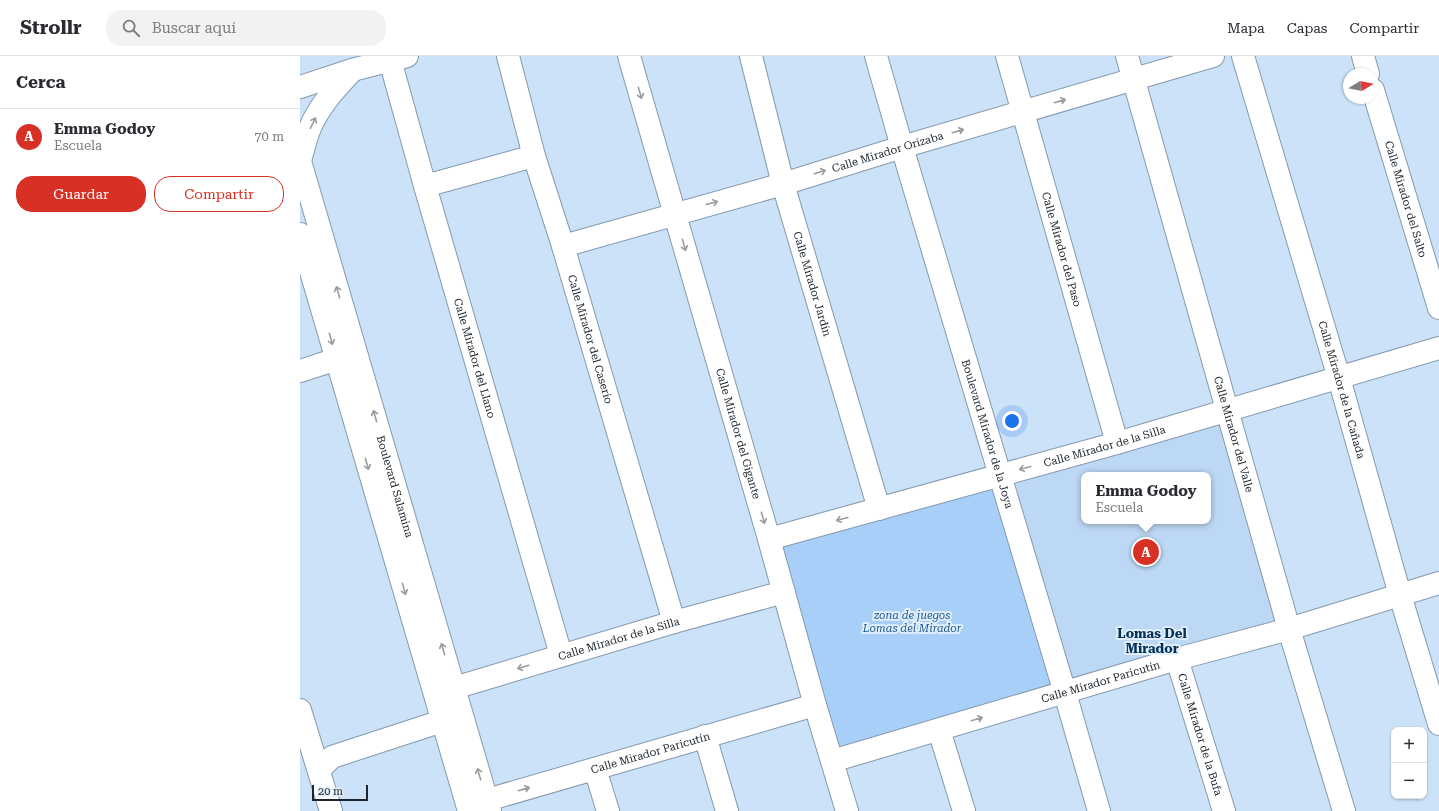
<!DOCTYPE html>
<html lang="es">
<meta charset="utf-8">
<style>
body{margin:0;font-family:"Roboto Serif",serif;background:#f2f2f3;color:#2b2b33}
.controls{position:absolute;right:12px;bottom:12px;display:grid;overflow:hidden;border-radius:8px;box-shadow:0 1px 3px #0004}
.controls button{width:36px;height:36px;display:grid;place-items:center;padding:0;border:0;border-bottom:1px solid #e1e1e2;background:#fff;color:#2b2b33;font:20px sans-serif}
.compass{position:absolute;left:1043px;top:12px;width:36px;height:36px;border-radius:50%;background:#fff;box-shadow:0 1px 3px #0004;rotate:80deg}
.scale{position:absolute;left:12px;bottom:10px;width:56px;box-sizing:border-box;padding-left:4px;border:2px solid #1c242d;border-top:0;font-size:11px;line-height:14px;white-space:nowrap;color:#1c242d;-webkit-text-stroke:3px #e1eefc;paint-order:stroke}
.you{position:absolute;left:712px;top:365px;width:14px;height:14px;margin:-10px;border:3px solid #fff;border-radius:50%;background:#1a73e8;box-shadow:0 0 0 6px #1a73e833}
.badge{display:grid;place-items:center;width:26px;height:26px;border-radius:50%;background:#d93025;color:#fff;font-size:13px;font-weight:700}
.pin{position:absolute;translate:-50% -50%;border:2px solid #fff;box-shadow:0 1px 4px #0006}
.popup{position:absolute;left:781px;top:416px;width:130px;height:52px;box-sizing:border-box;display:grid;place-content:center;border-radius:8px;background:#fff;filter:drop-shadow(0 1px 3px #0005);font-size:13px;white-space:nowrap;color:#7c7c81}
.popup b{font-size:15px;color:#2b2b33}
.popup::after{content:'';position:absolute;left:50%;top:100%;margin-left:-8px;border:8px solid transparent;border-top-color:#fff}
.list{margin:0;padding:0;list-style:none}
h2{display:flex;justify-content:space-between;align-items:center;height:52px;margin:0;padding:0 16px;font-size:17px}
h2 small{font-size:13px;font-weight:400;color:#7c7c81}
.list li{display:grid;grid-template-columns:26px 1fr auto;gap:12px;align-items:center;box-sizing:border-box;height:56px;padding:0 16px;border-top:1px solid #e1e1e2}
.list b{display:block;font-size:15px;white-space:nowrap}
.list p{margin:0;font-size:13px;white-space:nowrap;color:#7c7c81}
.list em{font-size:13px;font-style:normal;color:#7c7c81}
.actions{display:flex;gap:8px;padding:12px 16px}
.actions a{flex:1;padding:9px 0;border:1px solid #d93025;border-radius:16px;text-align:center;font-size:14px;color:#d93025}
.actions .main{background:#d93025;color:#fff}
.icon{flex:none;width:22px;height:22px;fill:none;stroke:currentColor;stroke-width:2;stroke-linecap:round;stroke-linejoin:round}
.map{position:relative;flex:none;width:1139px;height:755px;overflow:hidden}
header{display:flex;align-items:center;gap:24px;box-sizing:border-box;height:56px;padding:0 20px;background:#fff;border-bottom:1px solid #e1e1e2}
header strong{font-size:19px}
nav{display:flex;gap:22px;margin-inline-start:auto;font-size:14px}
.search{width:280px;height:36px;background:#f2f2f3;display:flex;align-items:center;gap:10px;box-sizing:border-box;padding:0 14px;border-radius:16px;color:#7c7c81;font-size:15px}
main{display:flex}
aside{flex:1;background:#fff}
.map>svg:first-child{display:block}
.built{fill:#bdd8f4;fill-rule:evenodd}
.green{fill:#a7cff7}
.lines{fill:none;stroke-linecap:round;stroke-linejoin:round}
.minor-casing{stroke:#8499ad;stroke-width:24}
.minor{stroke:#fff;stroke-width:22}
.oneway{stroke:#999ca0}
.labels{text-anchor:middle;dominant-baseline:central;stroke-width:4;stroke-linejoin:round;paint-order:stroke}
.street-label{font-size:11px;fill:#1c242d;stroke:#e1eefc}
.park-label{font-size:11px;font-style:italic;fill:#1d5a8f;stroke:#e1eefc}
.quarter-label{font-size:13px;font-weight:bold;fill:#023054;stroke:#e1eefc}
</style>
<header>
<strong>Strollr</strong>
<div class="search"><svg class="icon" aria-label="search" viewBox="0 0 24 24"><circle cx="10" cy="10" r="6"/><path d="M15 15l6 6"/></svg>Buscar aquí</div>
<nav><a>Mapa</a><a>Capas</a><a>Compartir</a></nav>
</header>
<main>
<aside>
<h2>Cerca<small></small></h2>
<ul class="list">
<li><span class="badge">A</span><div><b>Emma Godoy</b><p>Escuela</p></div><em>70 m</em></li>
</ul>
<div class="actions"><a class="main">Guardar</a><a>Compartir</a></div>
</aside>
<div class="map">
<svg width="1139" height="755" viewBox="0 0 1139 755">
<rect width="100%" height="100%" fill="#cce2f8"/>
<path class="built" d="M926 354 988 572 769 637 701 420ZM784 419H908V465H784Z"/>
<path class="green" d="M701 420 769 637 531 709 467 489Z"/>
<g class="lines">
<defs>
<g id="minor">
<path id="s1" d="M208 0 234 100 263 190 374 566"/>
<path id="s2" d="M329 0 469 483 515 649 547 755"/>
<path id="s3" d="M451 0 483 128 579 453"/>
<path id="s4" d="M576 0 602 91 765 637 799 755"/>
<path id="s5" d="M707 0 817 387"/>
<path id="s6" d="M827 0 989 573 1044 755"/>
<path id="s7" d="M943 0 1039 322 1100 539 1139 668"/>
<path d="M1063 0 1068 18"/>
<path id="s8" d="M90 4 125 130 261 599"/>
<path d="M0 31 52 14 107 0"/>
<path id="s9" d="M1073 34 1139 252"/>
<path d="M0 104C3 95 5 86 8 77 17 52 34 34 52 15"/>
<path id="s10" d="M0 105 190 755"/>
<path d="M125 130 234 100"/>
<path d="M0 178 169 755"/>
<path id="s11" d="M263 190 483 128 602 91 913 0"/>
<path d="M0 315 37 303"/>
<path id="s12" d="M469 483 817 387 1139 292"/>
<path id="s13" d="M877 603 924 755"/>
<path id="s14" d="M154 632 374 566 484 536"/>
<path d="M0 654 31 755"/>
<path d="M639 674 664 755"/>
<path d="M405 680 427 755"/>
<path id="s15" d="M532 705 877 603 989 573 1139 527"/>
<path d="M295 713 308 755"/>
<path d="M19 714 32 701 142 665"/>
<path id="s16" d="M187 744 515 649"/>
</g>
</defs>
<use href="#minor" class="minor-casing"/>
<use href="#minor" class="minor"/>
</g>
<defs><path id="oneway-shaft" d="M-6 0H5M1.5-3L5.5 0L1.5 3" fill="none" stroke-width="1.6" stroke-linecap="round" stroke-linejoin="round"/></defs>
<g class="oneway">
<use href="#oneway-shaft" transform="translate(340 37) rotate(74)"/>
<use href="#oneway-shaft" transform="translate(760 45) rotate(-16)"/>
<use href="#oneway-shaft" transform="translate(13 67) rotate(-64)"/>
<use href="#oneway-shaft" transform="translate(658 75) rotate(-16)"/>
<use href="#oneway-shaft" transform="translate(520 116) rotate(-17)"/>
<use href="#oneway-shaft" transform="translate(412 147) rotate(-15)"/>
<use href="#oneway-shaft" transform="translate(384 189) rotate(74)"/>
<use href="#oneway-shaft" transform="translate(38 236) rotate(-106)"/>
<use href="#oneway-shaft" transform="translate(31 283) rotate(74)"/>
<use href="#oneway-shaft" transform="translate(75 360) rotate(-106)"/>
<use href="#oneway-shaft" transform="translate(67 408) rotate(74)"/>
<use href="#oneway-shaft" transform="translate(725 412) rotate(165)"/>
<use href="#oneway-shaft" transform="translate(463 462) rotate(74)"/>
<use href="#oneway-shaft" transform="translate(542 463) rotate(165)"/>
<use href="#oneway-shaft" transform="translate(104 533) rotate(74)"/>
<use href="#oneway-shaft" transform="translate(143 593) rotate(-106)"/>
<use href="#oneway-shaft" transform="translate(223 611) rotate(163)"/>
<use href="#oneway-shaft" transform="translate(677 663) rotate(-16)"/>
<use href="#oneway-shaft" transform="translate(179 718) rotate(-106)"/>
<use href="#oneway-shaft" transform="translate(224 733) rotate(-16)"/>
</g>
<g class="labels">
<g class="street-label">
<text stroke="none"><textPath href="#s11" startOffset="338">Calle Mirador Orizaba</textPath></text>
<text stroke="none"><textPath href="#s9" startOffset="114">Calle Mirador del Salto</textPath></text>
<text stroke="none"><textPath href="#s5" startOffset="201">Calle Mirador del Paso</textPath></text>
<text stroke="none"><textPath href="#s3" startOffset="236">Calle Mirador Jardín</textPath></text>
<text stroke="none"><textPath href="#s1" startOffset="295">Calle Mirador del Caserío</textPath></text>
<text stroke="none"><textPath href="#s8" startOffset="310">Calle Mirador del Llano</textPath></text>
<text stroke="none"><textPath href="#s7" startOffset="348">Calle Mirador de la Cañada</textPath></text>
<text stroke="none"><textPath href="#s2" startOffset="393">Calle Mirador del Gigante</textPath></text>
<text stroke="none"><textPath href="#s4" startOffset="394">Boulevard Mirador de la Joya</textPath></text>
<text stroke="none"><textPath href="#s6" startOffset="393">Calle Mirador del Valle</textPath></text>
<text stroke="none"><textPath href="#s12" startOffset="348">Calle Mirador de la Silla</textPath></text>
<text stroke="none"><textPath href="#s10" startOffset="339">Boulevard Salamina</textPath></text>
<text stroke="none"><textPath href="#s14" startOffset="172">Calle Mirador de la Silla</textPath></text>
<text stroke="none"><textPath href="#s15" startOffset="280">Calle Mirador Paricutín</textPath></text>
<text stroke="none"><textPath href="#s13" startOffset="79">Calle Mirador de la Bufa</textPath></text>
<text stroke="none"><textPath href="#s16" startOffset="170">Calle Mirador Paricutín</textPath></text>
</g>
<g class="park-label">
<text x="612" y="559">zona de juegos<tspan x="612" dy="13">Lomas del Mirador</tspan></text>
</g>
<g class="quarter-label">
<text x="852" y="577">Lomas Del<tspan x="852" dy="15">Mirador</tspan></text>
</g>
</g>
</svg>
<div class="controls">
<button>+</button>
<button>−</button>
</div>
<svg class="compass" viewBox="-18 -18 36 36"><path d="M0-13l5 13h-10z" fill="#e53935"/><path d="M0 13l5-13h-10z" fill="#7c7c81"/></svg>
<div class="scale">20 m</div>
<div class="you"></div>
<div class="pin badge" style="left:846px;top:496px">A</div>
<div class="popup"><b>Emma Godoy</b>Escuela</div>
</div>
</main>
